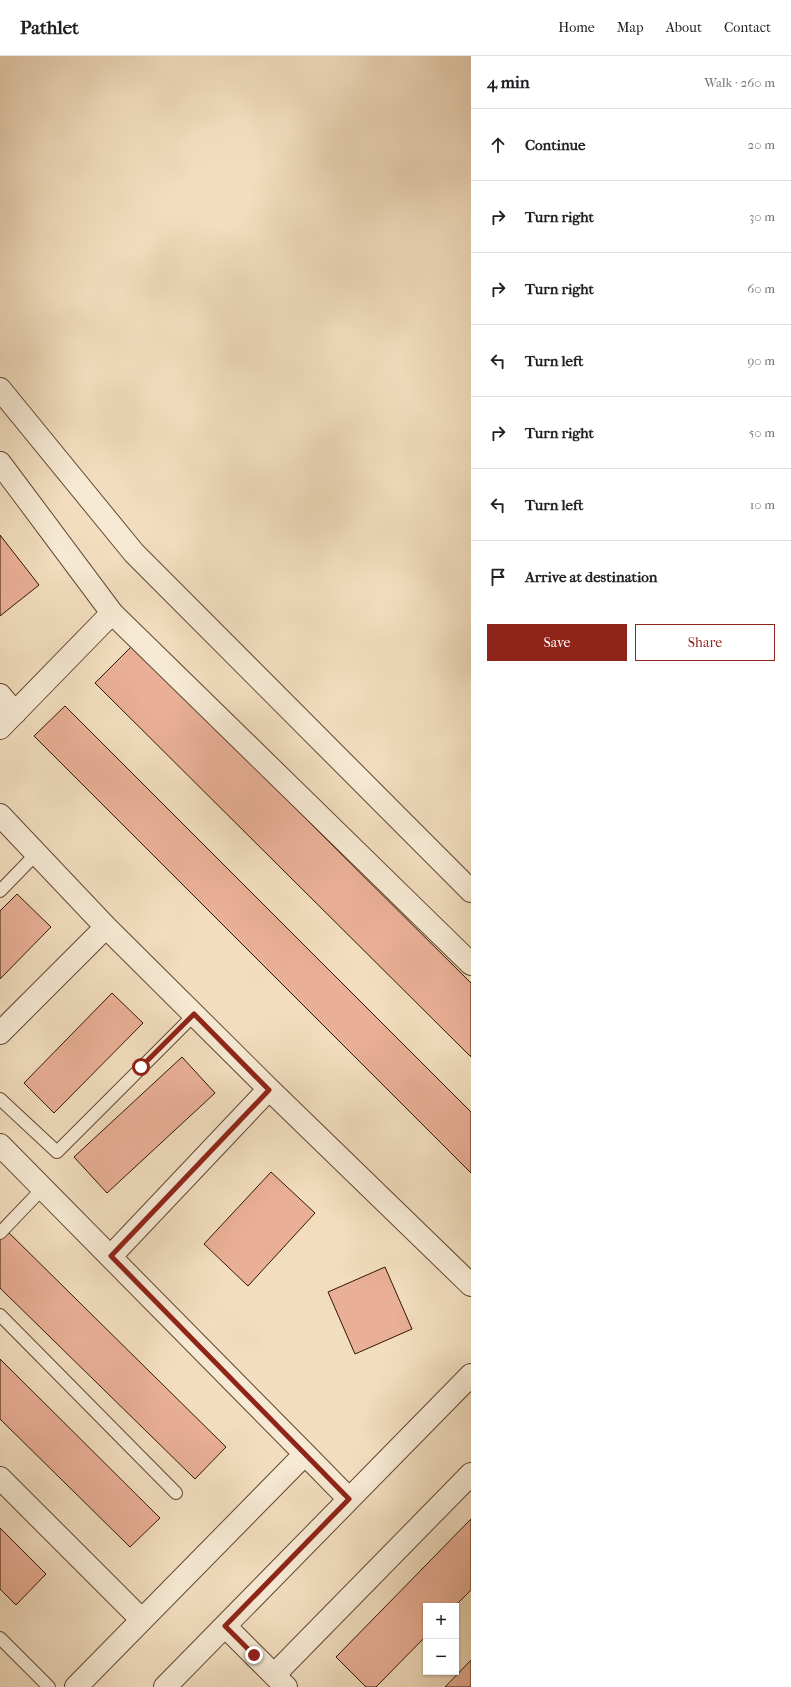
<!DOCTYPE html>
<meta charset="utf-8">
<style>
body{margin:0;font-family:"IM FELL French Canon",serif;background:#f2f2f2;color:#202124}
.controls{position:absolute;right:12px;bottom:12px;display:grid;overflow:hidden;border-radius:0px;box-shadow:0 1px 3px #0004}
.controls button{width:36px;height:36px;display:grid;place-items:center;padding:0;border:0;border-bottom:1px solid #e0e0e0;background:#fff;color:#202124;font:20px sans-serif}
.stop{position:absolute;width:12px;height:12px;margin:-9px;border:3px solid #8f2418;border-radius:50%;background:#fff}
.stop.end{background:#8f2418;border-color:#fff;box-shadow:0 1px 4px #0008}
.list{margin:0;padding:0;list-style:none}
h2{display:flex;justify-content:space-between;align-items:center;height:52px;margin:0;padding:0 16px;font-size:17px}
h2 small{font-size:13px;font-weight:400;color:#757577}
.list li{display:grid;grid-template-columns:26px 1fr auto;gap:12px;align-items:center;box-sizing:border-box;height:72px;padding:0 16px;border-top:1px solid #e0e0e0}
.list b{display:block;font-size:15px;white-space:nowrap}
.list em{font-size:13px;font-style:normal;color:#757577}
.actions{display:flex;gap:8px;padding:12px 16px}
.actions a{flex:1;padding:9px 0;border:1px solid #8f2418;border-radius:0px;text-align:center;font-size:14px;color:#8f2418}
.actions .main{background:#8f2418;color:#fff}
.icon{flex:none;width:22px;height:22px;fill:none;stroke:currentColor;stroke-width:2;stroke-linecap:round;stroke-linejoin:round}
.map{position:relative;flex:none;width:471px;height:1631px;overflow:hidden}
header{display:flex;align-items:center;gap:24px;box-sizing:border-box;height:56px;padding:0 20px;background:#fff;border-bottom:1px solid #e0e0e0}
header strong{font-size:19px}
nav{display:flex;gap:22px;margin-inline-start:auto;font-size:14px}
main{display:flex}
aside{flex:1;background:#fff}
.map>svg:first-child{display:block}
.building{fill:#eab097;stroke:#311600}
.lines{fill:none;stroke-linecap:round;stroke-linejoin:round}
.lane-casing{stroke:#614830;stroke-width:14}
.street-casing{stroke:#614830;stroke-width:24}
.lane{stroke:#f7ead5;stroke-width:12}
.street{stroke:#f7ead5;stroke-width:22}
.route{stroke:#8f2418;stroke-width:5}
</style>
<header>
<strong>Pathlet</strong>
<nav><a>Home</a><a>Map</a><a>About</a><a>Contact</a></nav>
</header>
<main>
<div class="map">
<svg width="471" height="1631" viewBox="0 0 471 1631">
<rect width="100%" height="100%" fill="#f2debf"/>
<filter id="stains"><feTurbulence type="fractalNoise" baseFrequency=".005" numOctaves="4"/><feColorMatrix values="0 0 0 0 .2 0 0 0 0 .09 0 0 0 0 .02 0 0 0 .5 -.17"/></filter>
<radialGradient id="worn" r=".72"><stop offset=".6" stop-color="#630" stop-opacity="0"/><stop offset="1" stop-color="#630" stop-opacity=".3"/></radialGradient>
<path class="building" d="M0 479 39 529 0 560Z
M132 590 471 927V1001L95 627Z
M65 650 471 1056V1117L34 680Z
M17 838 51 871 0 923V855Z
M112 937 143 967 54 1057 24 1027Z
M182 1001 215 1037 107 1137 74 1101Z
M271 1116 315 1157 248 1230 204 1188Z
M0 1168 226 1391 195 1423 0 1232Z
M385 1211 412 1273 355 1298 328 1236Z
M0 1303 160 1462 130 1491 0 1363Z
M471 1463V1534L455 1550H426V1580L376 1631H366L336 1601Z
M0 1472 46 1518 16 1549 0 1533Z
M471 1604V1631H445Z"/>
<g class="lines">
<defs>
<path id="lane" d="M0 835 36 798
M0 1043 57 1096 194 959
M0 1177 43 1132
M0 1259 176 1437
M0 1582 49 1631"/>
<path id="street" d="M0 333 134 497 471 835
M0 407 112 557 471 908
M0 639 15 657
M0 672 112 557
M0 759 106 871 269 1033 471 1229
M0 977 106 871
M0 1089 305 1398 76 1631
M111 1200 269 1033
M305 1398 349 1443
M0 1422 142 1564
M225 1570 286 1631
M274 1619 471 1418
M165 1631 471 1319"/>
</defs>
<use href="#lane" class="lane-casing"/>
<use href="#street" class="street-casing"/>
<use href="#lane" class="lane"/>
<use href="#street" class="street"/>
</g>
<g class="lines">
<path class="route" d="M141 1011 194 958 269 1034 111 1200 349 1443 225 1570 254 1599"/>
</g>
<rect width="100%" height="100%" filter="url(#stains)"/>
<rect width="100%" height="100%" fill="url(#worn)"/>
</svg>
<div class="controls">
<button>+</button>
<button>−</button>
</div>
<div class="stop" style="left:141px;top:1011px"></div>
<div class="stop end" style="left:254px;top:1599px"></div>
</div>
<aside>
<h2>4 min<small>Walk · 260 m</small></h2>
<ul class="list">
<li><svg class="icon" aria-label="ahead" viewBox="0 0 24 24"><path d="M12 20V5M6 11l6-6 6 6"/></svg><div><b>Continue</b></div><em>20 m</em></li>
<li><svg class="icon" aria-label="right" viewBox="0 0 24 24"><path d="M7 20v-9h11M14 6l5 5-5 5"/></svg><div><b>Turn right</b></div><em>30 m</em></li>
<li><svg class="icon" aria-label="right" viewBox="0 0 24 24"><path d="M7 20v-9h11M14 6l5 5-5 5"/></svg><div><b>Turn right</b></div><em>60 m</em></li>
<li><svg class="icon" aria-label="left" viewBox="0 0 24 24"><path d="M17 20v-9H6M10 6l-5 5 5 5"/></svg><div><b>Turn left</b></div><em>90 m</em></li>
<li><svg class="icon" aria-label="right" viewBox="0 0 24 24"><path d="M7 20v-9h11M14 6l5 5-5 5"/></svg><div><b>Turn right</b></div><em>50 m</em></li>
<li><svg class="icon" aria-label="left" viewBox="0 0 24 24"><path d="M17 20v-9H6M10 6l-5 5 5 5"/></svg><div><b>Turn left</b></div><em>10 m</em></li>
<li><svg class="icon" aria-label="arrive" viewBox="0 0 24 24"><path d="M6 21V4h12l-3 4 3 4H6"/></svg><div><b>Arrive at destination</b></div></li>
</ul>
<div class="actions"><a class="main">Save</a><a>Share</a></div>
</aside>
</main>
